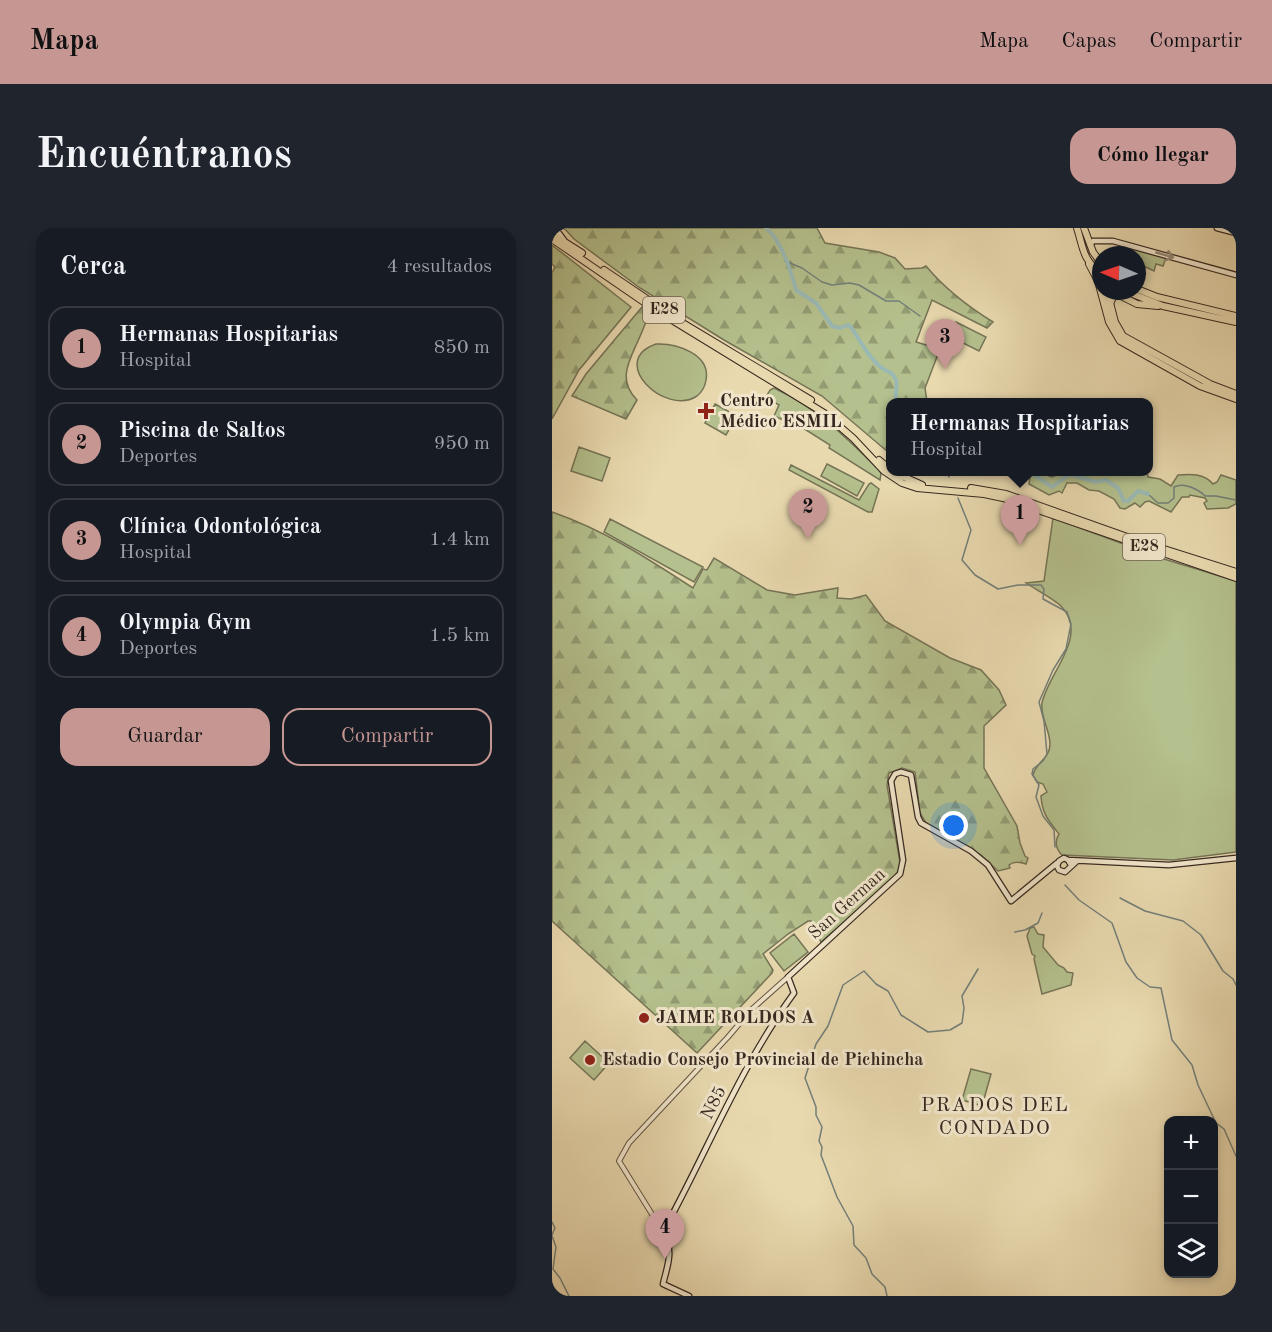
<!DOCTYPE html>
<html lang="es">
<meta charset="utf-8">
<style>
body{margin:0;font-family:"Old Standard TT",serif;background:#20242c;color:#f1f3f6}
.controls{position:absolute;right:18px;bottom:18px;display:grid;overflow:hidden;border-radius:12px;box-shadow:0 3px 9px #0003}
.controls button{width:54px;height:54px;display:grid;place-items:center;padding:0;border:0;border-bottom:2px solid #363941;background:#171b24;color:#f1f3f6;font:30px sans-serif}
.compass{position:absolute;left:540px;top:18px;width:54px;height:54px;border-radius:50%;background:#171b24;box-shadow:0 3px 9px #0003;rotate:272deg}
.you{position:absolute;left:402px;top:598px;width:21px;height:21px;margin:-15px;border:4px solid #fff;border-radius:50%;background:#1a73e8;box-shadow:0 0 0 9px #1a73e833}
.badge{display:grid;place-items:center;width:39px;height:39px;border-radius:50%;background:#c59692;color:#111;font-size:20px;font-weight:700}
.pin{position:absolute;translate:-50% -50px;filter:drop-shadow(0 2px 3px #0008)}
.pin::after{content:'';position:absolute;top:32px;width:21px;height:18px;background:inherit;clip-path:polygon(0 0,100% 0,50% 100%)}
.popup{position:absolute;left:334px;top:170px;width:267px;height:78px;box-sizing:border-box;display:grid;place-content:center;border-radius:12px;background:#171b24;filter:drop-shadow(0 2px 4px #0005);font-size:20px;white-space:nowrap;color:#9ea1a6}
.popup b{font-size:22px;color:#f1f3f6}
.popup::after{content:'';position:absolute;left:50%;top:100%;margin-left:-12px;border:12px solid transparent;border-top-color:#171b24}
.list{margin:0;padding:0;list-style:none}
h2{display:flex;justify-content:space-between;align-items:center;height:78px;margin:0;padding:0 24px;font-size:26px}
h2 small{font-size:20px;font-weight:400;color:#9ea1a6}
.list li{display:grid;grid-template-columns:39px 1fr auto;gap:18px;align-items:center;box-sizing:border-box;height:84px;margin:0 12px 12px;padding:0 12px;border:2px solid #363941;border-radius:18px}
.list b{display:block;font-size:22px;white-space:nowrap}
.list p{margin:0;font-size:20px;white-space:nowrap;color:#9ea1a6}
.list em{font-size:20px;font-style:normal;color:#9ea1a6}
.actions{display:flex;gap:12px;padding:18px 24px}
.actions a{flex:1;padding:14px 0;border:2px solid #c59692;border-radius:18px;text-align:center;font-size:21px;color:#c59692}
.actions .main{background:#c59692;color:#111}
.icon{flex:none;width:33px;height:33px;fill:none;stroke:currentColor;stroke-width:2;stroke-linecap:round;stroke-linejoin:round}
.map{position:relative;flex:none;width:684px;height:1068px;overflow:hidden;border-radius:18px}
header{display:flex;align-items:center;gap:36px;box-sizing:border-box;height:84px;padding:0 30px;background:#c59692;color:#111}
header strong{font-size:28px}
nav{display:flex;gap:33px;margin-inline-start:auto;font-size:21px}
.intro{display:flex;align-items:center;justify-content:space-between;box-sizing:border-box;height:144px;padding:0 36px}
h1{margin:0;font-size:42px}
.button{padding:15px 27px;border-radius:18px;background:#c59692;color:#111;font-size:21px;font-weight:700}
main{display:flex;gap:36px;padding:0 36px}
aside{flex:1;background:#171b24;border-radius:18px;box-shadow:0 3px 9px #0003}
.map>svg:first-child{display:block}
.green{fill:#b4c08d;stroke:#757456;stroke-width:1.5}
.forest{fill:url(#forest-firs);stroke:#757456;stroke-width:1.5}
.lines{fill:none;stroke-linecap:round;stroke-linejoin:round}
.stream{stroke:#727f79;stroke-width:1.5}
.river{stroke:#9ab9b4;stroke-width:4}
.tertiary-casing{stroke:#635444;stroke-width:6}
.secondary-casing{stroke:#362820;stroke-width:7}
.primary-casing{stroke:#362820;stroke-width:8}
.tertiary{stroke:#f1e6cb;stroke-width:4}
.secondary{stroke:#f1e6cb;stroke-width:4.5}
.primary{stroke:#e9d9af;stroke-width:6}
.oneway{stroke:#948776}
.poi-dot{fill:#8f2418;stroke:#f1e6cb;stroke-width:2}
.labels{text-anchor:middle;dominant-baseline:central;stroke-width:6;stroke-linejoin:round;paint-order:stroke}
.shield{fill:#f1e6cb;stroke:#6e6153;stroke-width:1.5}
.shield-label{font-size:16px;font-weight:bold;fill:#362820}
.poi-label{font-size:18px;font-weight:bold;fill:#362820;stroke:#f1e6cb;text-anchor:start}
.street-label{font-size:18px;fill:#362820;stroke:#f1e6cb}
.neighbourhood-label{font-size:20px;letter-spacing:1.5px;fill:#362820;stroke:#f1e6cb}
</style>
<header>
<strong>Mapa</strong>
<nav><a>Mapa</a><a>Capas</a><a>Compartir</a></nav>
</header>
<div class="intro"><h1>Encuéntranos</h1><a class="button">Cómo llegar</a></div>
<main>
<aside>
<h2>Cerca<small>4 resultados</small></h2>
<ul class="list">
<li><span class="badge">1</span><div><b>Hermanas Hospitarias</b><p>Hospital</p></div><em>850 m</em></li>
<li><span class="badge">2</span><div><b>Piscina de Saltos</b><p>Deportes</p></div><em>950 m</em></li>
<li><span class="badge">3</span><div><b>Clínica Odontológica</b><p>Hospital</p></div><em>1.4 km</em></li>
<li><span class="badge">4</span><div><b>Olympia Gym</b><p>Deportes</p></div><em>1.5 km</em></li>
</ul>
<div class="actions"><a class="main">Guardar</a><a>Compartir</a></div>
</aside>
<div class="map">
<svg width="684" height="1068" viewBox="0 0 684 1068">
<defs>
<pattern id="forest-firs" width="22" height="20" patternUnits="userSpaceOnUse" patternTransform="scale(1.5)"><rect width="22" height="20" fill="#b4c08d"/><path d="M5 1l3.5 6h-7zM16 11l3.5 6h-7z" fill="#939c73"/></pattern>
</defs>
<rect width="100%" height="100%" fill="#e9d9af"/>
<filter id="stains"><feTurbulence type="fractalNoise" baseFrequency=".00333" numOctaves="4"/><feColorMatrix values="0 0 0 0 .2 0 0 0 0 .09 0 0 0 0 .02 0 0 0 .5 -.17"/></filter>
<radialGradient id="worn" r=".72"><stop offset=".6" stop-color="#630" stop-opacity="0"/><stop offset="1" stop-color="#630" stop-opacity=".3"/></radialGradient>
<path class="green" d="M566 16 614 30 611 38 604 36 602 43 585 35V27H575Z
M404 94 434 109 427 123 397 108Z
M104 116C124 115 159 126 154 152 153 159 150 164 145 168 113 189 55 133 104 116Z
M222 160C264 179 295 210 327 242L329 245 328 252 277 220 278 217 251 200 222 188 227 177 214 169 218 162Z
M163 176 183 187 181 190 174 186 171 190 180 196 174 207 153 195Z
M27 219 58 230 50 253 19 243Z
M275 236 312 255 305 268 269 248Z
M239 237 307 272 317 256 319 255 327 261 320 284H316L237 242Z
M483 244H498L497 248 500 249 512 244H566L571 245 595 244 596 249 608 251 619 258 626 247C638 246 652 245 661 256L665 254 669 247 684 252V276L676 280 655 281 652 275 655 273 653 270 638 267 637 269H630L619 284 597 273 593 274 588 279 583 275 573 281 568 280 562 271 547 263 537 262 525 255H515L510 265 507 263 497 267 477 256 478 249Z
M501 290 612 331 684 353V624L621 632 510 627C504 621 502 614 507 606 497 593 490 586 489 568L495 564 491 556 485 554 481 547C484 534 498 531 498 516 498 502 488 489 490 475 496 445 538 408 509 378 502 371 483 361 474 355L492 353Z
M58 291 151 339 142 354 52 304Z
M482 699 486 706 492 707 491 719 506 737 512 740 515 744 521 745 519 757 490 766 482 731 483 728 480 726 475 708 478 700Z
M242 706 256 724 232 743 218 725Z
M33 813 57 835 42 852 18 830Z
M419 841 439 846 430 878 410 872Z"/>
<path class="forest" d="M12 0H265L273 15 327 24 343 30 353 41 370 40 374 38C393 61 415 78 441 94L435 100 380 72 364 114 388 121 373 160 375 174H339V223L336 224 270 168 172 112 88 60 22 11Z
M0 17 79 79 27 142 0 191V45L3 39 0 36Z
M90 79 98 85C93 95 90 105 85 115 76 135 66 153 85 172L74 191 20 168 34 146Z
M0 284C52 302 95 330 141 360L151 341 155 342 162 330 215 362 243 367 286 360 285 370 299 371 314 367 333 393 398 430 429 442 447 462 454 477 432 498V540L465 598 468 615 473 628 476 630 474 636C468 634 462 633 457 637L458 640 446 643 429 627 374 595 368 585 363 544 350 540 337 545 335 557 348 635 347 642 340 652 269 714 259 693H256L236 706 211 726 221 742 220 745 145 825 0 693Z"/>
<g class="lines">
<path class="stream" d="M233 33 250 40 270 54 280 57 298 55 307 57 334 73H347L368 88
M395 244 397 249
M596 266 606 275H616L622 270V259C632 254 646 261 653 268H664L684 272
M406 270 419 302 410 332 423 347 446 361 466 357H489L492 361 491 371 515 384 519 396 514 421 501 442 487 474 492 493 495 526 491 533 481 541 480 546 487 557 484 569 491 588 502 602 503 619
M513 657 527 672 560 695 574 734 585 750 598 759 609 760 620 812 640 837 646 857 664 895 672 901 684 928
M568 670 593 683 631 693 649 707 671 743 681 751 684 757
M463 704 473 702 486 695 490 685
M0 994 3 1000 0 1007
M0 1008 4 1019 1 1041 8 1050 17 1068
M335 1068 333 1059 320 1046 314 1030 302 1017 301 998 285 969 269 927 270 919 267 913 270 899 264 887V879L253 850 264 816 276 798 291 757 312 743 324 756 336 763 349 787 376 804 398 802 410 795 412 780 410 768 426 741"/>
<path class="river" d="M214 0C230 13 239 43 244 62L264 75 280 98 288 100 296 97 299 99C307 111 318 132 330 140 336 144 341 144 344 152 346 157 343 164 344 170L348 174
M339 200V209
M419 244H424
M458 244H478L500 259 518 246 543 254 554 252 566 260 572 273H576L586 263 596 266"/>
<defs>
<path id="tertiary" d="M111 1004 67 933 77 915 176 809 199 782 236 749"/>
<path id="secondary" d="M3 0 12 12
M665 0 684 5
M538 17 541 13H561L684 47
M516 632 617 637 684 630
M519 637 516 632 512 630 507 633 505 638 507 642 513 644 525 633
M137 1068 111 1056C116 1035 122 1024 111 1004 155 924 188 839 242 765L236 749 348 646 351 632 339 553 343 546 349 544 359 547 366 589 369 595 419 623 436 637 459 673 505 635"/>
<path id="primary" d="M525 0C532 22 530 30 549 46
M532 0 541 24 549 35
M0 6 30 25
M0 11 102 81 272 185 301 210 332 243 350 255 365 260 432 266 451 270 684 350
M537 36 546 53 557 94 568 113 648 158 684 171
M52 42 101 75
M585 61 605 69 684 88
M555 63 563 94 571 108 658 156 684 166
M573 63 611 78 684 94
M558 76 561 69 567 67 585 76 606 78
M129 94 259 172
M327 232 339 242
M341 244 370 257
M419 260 454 266 581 311
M590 314 684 344"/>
</defs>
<use href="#tertiary" class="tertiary-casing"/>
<use href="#secondary" class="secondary-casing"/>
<use href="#primary" class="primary-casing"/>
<use href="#tertiary" class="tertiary"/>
<use href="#secondary" class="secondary"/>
<use href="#primary" class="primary"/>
</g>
<defs><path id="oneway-shaft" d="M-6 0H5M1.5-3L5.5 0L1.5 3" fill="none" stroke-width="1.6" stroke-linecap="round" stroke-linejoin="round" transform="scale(1.5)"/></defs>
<use class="oneway" href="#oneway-shaft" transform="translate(613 27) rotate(16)"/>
<g class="poi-dot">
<path d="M151 174h6v6h6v6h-6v6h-6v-6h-6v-6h6z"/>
<circle cx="92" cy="790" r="6"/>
<circle cx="38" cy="832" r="6"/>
</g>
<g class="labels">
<g class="shield">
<rect x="91" y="69" width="42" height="26" rx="4.5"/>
<rect x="571" y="306" width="42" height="26" rx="4.5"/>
</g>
<g class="shield-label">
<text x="112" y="82">E28</text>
<text x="592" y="319">E28</text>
</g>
<g class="poi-label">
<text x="168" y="173">Centro<tspan x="168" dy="21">Médico ESMIL</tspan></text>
<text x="104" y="790">JAIME ROLDOS A</text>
<text x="50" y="832">Estadio Consejo Provincial de Pichincha</text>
</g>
<g class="street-label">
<text transform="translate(295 676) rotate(-42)">San German</text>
<text transform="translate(162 875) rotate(-63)">N85</text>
</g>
<g class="neighbourhood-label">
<text x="443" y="878">PRADOS DEL<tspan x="443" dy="23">CONDADO</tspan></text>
</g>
</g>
<rect width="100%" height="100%" filter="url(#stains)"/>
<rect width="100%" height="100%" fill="url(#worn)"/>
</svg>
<div class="controls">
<button>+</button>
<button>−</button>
<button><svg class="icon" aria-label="layers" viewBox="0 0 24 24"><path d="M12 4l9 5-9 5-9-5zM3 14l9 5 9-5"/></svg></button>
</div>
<svg class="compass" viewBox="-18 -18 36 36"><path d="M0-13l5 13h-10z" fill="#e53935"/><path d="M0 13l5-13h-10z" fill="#9ea1a6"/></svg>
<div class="you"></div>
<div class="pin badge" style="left:468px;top:317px">1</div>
<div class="popup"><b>Hermanas Hospitarias</b>Hospital</div>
<div class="pin badge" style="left:256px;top:311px">2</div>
<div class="pin badge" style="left:393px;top:141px">3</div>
<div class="pin badge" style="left:113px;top:1031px">4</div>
</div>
</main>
